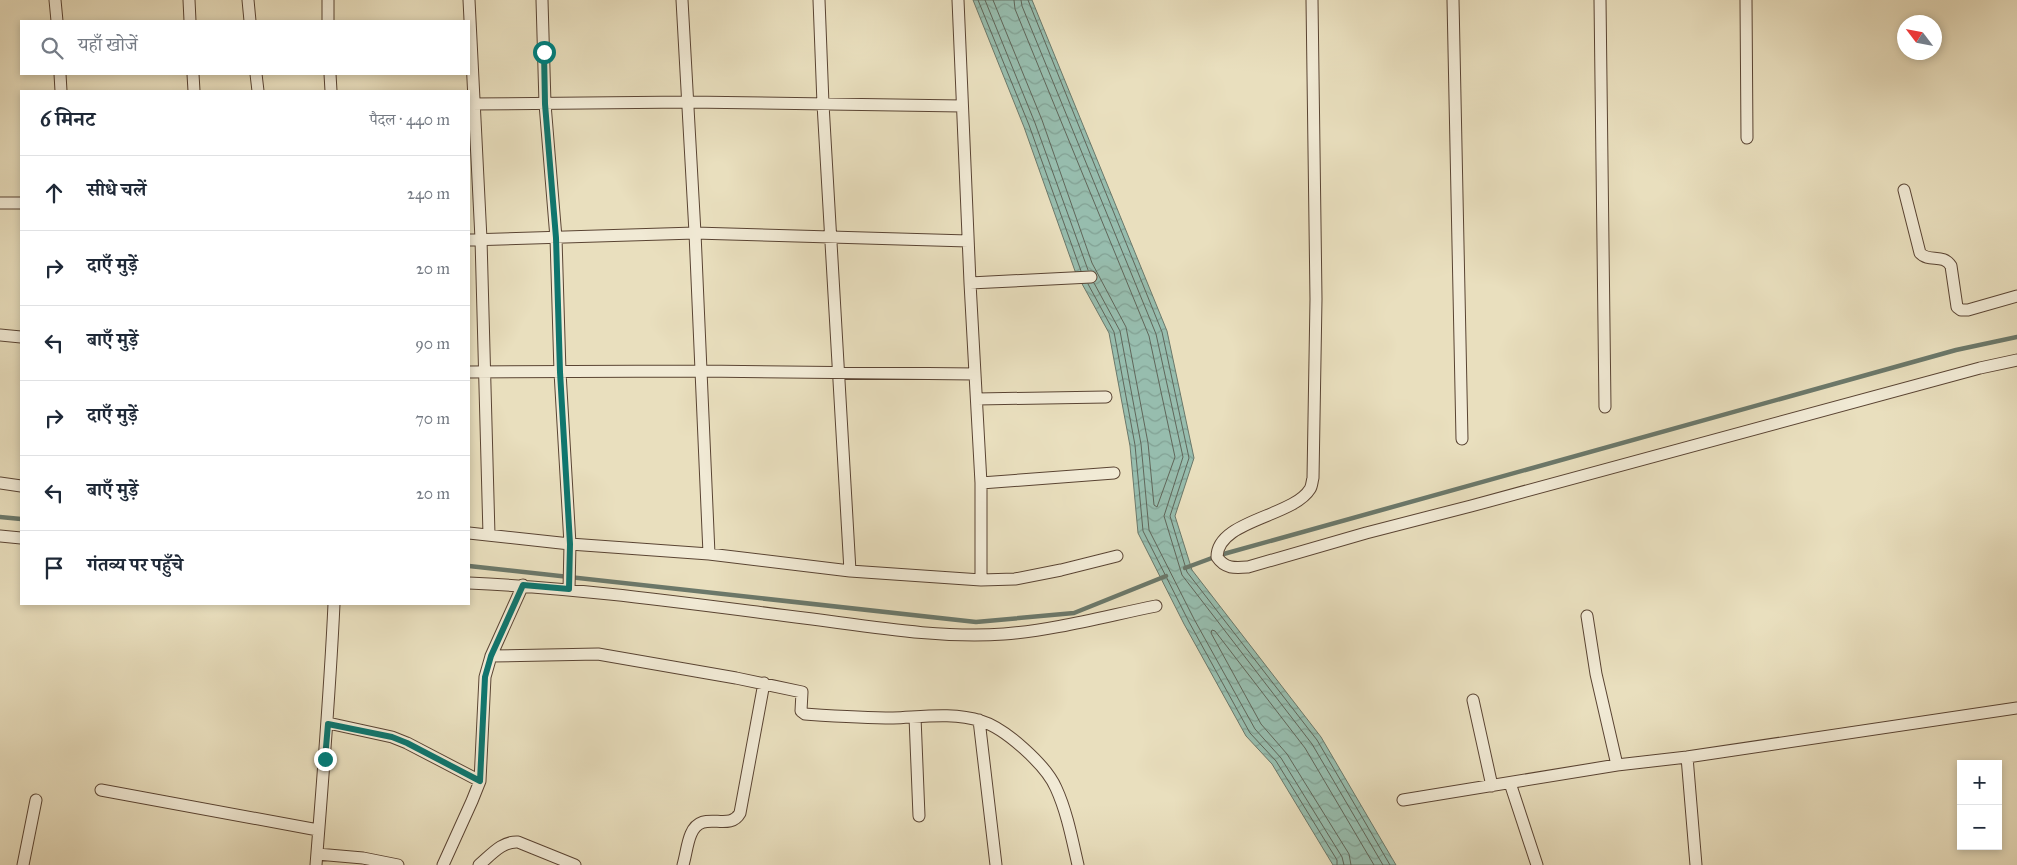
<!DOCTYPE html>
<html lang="hi">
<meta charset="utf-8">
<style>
body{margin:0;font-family:"IM FELL Great Primer","Noto Serif Devanagari",serif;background:#f6f6f7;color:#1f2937}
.controls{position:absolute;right:15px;bottom:15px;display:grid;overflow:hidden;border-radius:0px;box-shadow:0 2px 8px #0003}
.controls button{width:45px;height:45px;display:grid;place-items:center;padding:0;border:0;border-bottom:1px solid #e0e1e3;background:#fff;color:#1f2937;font:25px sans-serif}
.compass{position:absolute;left:1897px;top:15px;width:45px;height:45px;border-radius:50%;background:#fff;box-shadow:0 2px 8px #0003;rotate:302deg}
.stop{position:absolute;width:15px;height:15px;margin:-11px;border:4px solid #0f766e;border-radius:50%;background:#fff}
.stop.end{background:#0f766e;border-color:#fff;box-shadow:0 1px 5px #0008}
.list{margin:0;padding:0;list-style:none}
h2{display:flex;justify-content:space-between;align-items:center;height:65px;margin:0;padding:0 20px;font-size:21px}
h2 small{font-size:16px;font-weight:400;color:#747a83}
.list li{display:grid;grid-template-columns:32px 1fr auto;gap:15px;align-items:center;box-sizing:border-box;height:75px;padding:0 20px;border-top:1px solid #e0e1e3}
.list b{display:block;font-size:19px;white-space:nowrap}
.list em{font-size:16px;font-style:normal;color:#747a83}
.icon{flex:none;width:28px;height:28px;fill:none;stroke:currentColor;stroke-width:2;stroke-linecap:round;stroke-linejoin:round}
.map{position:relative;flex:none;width:2017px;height:865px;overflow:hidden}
.search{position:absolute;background:#fff;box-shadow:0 2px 8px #0003;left:20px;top:20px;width:450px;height:55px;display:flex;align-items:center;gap:12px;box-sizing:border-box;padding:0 18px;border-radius:0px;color:#747a83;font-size:19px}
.panel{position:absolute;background:#fff;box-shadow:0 2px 8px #0003;left:20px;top:90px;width:450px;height:515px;border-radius:0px}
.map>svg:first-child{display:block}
.water{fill:url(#water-waves);stroke:#6b786a}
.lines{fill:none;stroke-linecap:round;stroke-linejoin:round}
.shore{stroke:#60665a;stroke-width:1}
.stream{stroke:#6b786a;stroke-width:4.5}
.minor-casing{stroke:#5a4433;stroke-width:13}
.minor{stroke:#f1ead5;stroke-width:11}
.route{stroke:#0f766e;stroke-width:6}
</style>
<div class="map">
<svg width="2017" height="865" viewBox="0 0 2017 865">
<defs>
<pattern id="water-waves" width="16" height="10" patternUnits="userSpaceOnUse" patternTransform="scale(1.25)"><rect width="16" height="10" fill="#97bdae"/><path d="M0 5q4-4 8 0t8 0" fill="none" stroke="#82a194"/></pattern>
</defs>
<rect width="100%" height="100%" fill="#e9dfbe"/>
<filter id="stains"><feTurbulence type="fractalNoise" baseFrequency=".004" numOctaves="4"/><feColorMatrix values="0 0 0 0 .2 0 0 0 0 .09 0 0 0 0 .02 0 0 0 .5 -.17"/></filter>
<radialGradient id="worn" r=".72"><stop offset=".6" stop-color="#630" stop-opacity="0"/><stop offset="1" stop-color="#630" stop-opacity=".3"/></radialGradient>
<path class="water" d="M973 0H1032L1167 331 1194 458 1175 516 1192 570 1321 737 1396 865H1333L1272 764 1246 736 1184 624 1138 533 1130 446 1109 333 1075 271 1024 127Z"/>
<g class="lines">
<path class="shore" d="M978 0 1029 125 1081 271
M985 0 1035 123 1088 270
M993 0 1042 120 1092 263 1126 327 1148 443 1154 505 1157 507 1175 457 1149 336 1015 9 1014 0
M1021 0 1022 6 1156 334 1183 457 1164 516 1182 575 1312 744 1383 865
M1028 0 1162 332 1189 458 1170 516 1187 572 1317 740 1390 865
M1094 283 1120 331 1141 444 1149 530 1194 619 1255 729 1281 758 1342 857 1344 865
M1088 284 1114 332 1135 445 1143 531 1189 622 1250 733 1276 761 1337 860V865
M1351 865 1349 854 1287 754 1261 724 1211 633 1212 630 1215 631 1305 748 1374 865"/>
<path class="stream" d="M0 517 21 519
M469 566 976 622 1074 613 1166 576
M1185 568 1220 555 1956 350 2017 337"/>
<defs>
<path id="minor" d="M55 0 57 21
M189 0 190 21
M248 0 250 21
M328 0V21
M469 0 481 239 489 535
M542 0 545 104 556 238 560 372 570 544 569 589
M682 0 695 233 709 554
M819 0 823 104 850 571
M958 0 970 283 981 483V580
M1312 0 1316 299 1313 478C1312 481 1312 486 1310 489 1293 517 1217 520 1217 557 1225 569 1235 568 1248 567L1366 533 1471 506 1980 368 2017 360
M1453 0 1462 439
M1600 0 1605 407
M1746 0 1747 138
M60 74 61 91
M193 74 194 91
M256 74 258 91
M330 74 331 91
M469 104 688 102 962 106
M1904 190 1920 253C1929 263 1943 253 1951 266L1957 307 1961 310H1968L2017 296
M0 203H21
M469 240 695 233 968 241
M970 283 1091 277
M0 335 21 337
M469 372 700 371 975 374
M977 399 1106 397
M0 483 21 486
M981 483 1114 473
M469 533 570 544 709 554 850 571 981 580 1015 579 1061 570 1117 556
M0 536 21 538
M469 583C581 588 692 604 804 618 867 626 941 639 1004 634 1055 630 1106 616 1156 606
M1587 616 1596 674 1617 765
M491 656 598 654 736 678 802 692 801 711 805 714C835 716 864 718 893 718 921 717 954 712 981 721 1005 728 1046 765 1056 788 1067 812 1072 839 1078 865
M1473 700 1492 786
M915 717 919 816
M979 720 996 865
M328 723 392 737 407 743 480 781
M1687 757 1696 865
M1510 783 1537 865
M101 790 318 830
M1403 800 1617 765 1687 757 2017 708
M317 854 363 858 398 865
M23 865 36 800
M316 865C323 778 330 691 334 604
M443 865 472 801 480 781 485 677 491 656 523 585
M479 865C491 855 502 841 518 842L575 865
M683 865C686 855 687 843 691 834 702 808 729 833 740 813L764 683"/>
</defs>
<use href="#minor" class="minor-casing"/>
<use href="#minor" class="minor"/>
</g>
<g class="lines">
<path class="route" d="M325 759 328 724 392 737 407 743 480 781 485 677 491 656 523 585 569 589 570 544 560 372 556 238 545 104 544 52"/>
</g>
<rect width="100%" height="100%" filter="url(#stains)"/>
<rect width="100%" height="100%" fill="url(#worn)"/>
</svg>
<div class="controls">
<button>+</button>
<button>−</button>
</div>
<svg class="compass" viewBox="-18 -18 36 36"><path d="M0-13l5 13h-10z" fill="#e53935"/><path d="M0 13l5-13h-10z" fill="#747a83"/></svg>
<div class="stop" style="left:544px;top:52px"></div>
<div class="stop end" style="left:325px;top:759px"></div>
<div class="search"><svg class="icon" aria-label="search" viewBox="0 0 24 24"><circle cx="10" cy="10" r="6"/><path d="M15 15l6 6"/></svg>यहाँ खोजें</div>
<section class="panel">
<h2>6 मिनट<small>पैदल · 440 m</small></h2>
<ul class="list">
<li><svg class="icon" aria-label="ahead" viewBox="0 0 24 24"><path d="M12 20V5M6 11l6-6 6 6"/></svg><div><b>सीधे चलें</b></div><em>240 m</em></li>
<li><svg class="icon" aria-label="right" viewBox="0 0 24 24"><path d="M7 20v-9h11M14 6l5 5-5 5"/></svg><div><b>दाएँ मुड़ें</b></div><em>20 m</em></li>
<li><svg class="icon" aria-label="left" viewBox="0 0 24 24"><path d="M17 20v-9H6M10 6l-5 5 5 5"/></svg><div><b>बाएँ मुड़ें</b></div><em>90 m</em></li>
<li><svg class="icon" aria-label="right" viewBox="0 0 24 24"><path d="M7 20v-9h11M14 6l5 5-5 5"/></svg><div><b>दाएँ मुड़ें</b></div><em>70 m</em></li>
<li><svg class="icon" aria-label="left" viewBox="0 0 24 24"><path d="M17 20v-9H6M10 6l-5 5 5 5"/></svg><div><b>बाएँ मुड़ें</b></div><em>20 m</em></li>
<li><svg class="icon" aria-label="arrive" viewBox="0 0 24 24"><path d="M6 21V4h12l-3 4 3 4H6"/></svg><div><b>गंतव्य पर पहुँचे</b></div></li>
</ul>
</section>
</div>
